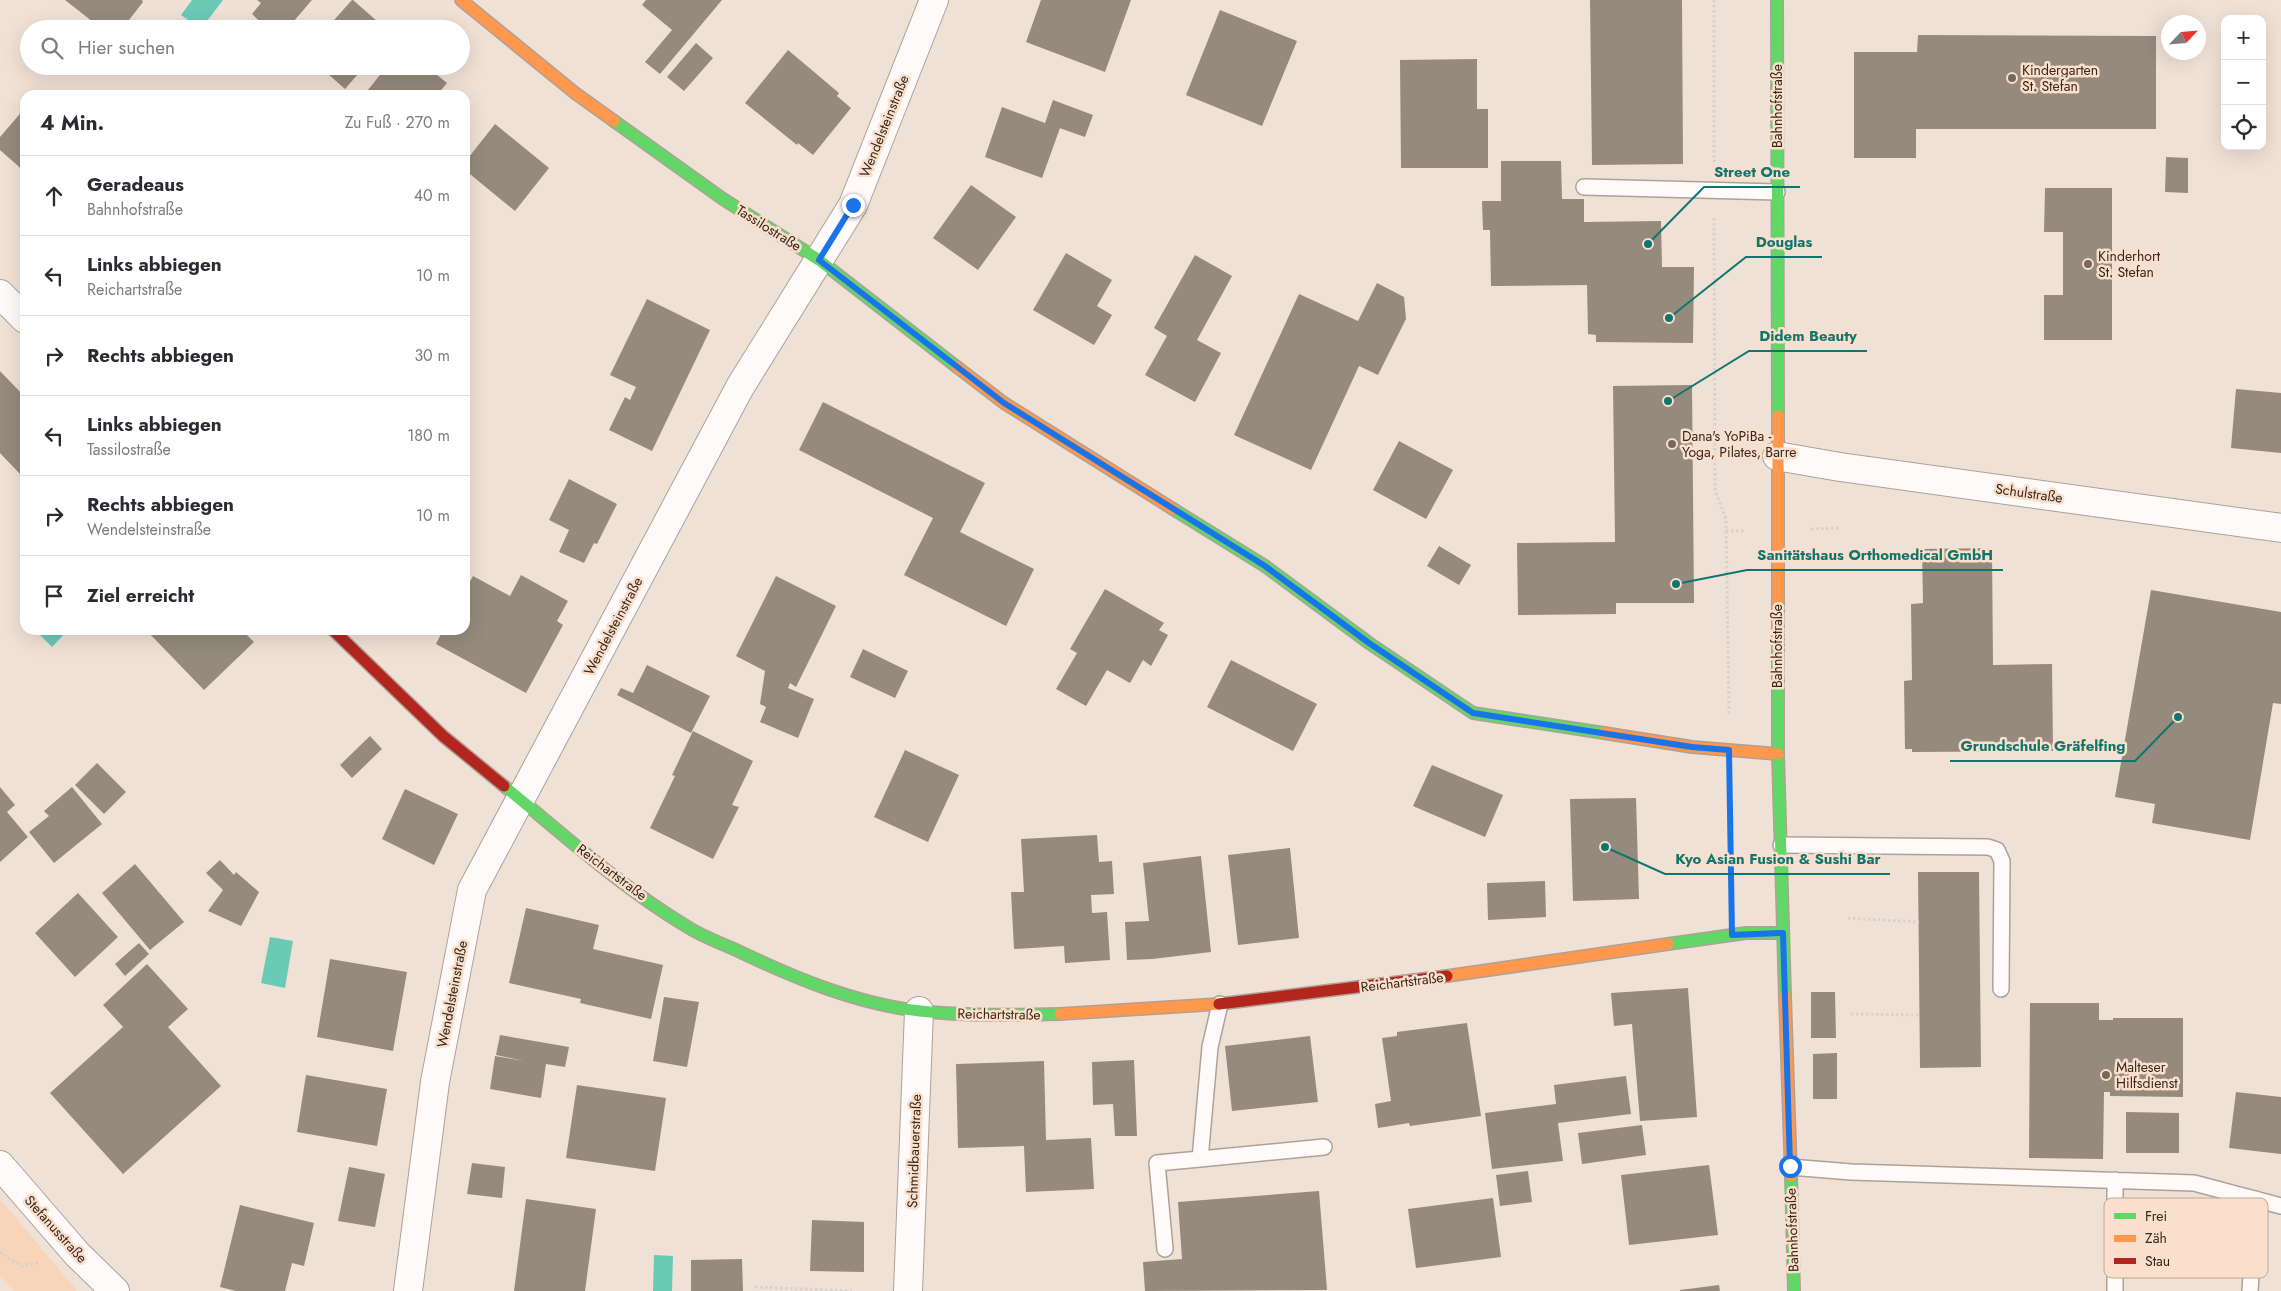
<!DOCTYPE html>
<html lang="de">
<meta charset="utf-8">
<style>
body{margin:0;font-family:Jost,sans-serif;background:#f7f7f7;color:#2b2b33}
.controls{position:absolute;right:15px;top:15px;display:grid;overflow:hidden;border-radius:10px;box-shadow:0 5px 20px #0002}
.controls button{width:45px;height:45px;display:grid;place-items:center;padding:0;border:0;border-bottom:1px solid #e1e1e2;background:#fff;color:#2b2b33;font:25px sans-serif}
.compass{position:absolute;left:2161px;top:15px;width:45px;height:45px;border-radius:50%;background:#fff;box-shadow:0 5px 20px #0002;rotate:64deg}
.stop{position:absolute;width:15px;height:15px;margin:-11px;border:4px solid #1a73e8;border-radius:50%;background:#fff}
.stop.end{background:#1a73e8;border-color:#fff;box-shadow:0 1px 5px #0008}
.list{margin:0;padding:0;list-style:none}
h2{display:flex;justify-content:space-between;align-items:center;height:65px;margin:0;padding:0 20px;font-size:21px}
h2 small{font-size:16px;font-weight:400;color:#7c7c81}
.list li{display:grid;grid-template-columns:32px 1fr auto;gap:15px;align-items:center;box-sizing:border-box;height:80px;padding:0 20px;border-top:1px solid #e1e1e2}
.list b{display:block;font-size:19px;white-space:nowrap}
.list p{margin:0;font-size:16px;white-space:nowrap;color:#7c7c81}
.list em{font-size:16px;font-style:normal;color:#7c7c81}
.icon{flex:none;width:28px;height:28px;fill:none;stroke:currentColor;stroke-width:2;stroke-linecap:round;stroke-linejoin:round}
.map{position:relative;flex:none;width:2281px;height:1291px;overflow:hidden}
.search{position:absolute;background:#fff;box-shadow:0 5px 20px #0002;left:20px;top:20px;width:450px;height:55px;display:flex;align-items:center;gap:12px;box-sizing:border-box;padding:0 18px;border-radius:28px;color:#7c7c81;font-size:19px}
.panel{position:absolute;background:#fff;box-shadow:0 5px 20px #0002;left:20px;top:90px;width:450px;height:545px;border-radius:15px}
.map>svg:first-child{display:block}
.green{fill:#f8d4b8}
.water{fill:#69cab6}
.building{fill:#958a7d}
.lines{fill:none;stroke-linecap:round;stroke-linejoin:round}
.lane-casing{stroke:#afa196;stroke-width:18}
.street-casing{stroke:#afa196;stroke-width:30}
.fast-casing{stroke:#afa196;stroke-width:14}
.slow-casing{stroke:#afa196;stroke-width:14}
.jam-casing{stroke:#afa196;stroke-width:14}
.path{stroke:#d6d2ce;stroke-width:3;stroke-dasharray:2.5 2.5;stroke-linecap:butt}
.lane{stroke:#fdfaf9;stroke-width:15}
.street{stroke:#fdfaf9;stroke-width:28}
.fast{stroke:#63d668;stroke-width:11}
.slow{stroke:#ff974d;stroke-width:11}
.jam{stroke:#b3261e;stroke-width:11}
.route{stroke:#1a73e8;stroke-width:6}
.poi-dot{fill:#78685c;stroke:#fadfcc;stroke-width:2}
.labels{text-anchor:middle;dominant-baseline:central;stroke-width:5;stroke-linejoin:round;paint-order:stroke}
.poi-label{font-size:14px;fill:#37271a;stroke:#fadfcc;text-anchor:start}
.street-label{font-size:14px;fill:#37271a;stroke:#fadfcc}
.key{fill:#fadfcc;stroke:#c0a897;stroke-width:1}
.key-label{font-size:14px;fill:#37271a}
.leader{fill:none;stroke:#0f766e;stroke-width:2}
.callout-dot{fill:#0f766e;stroke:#fadfcc;stroke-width:2}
.callout-label{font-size:15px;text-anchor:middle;font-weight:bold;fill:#0f766e;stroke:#fadfcc;stroke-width:5;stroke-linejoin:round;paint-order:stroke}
</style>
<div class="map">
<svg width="2281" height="1291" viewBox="0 0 2281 1291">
<rect width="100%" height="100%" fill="#f0e1d6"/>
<path class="green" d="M0 1199 77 1291H14L0 1277Z"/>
<path class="water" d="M192 0H223L201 29 181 15Z
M35 630H68L52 647Z
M270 937 293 941 285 988 261 983Z
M654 1255 673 1256 672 1291H653Z"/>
<path class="building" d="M65 0H142L143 2 122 29H102Z
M257 0H312L287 29H268L252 14 261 3Z
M352 0H353L386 29H326Z
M646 0H722L660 74 645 62 672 30 642 5Z
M1041 0H1131L1105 72 1026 42Z
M1590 0H1682L1683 164 1592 165Z
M1220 10 1297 41 1262 126 1186 95Z
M1918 35 2156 36V129H1916V158H1854V52H1917Z
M696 43 713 58 684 91 667 77Z
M788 50 839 93 837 96 851 108 813 155 798 143 797 145 745 103Z
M1477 59V109H1488V168H1401L1400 60Z
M319 66H365L345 89Z
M387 66H426L447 83 437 95H374L368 90Z
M1053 100 1093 115 1085 137 1048 124 1060 128 1042 178 985 157 1002 107 1045 123Z
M25 108V172L0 150V137Z
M495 124 549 168 515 211 465 170V162Z
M2166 157 2188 158V193L2165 192Z
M1501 161H1561L1562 199H1584V222L1661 221 1662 267H1694L1693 343 1596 342V335L1588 334 1587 285 1491 286 1490 230H1483L1482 201H1501Z
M971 185 1016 217 978 270 933 238Z
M2045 188H2112V340H2044V295H2063V232H2044Z
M1066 253 1112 280 1097 306 1112 315 1094 345 1033 310Z
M1195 255 1232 276 1197 340 1221 353 1195 402 1145 375 1167 336 1154 328Z
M1377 283 1404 297 1406 319 1378 375 1359 366 1311 470 1234 435 1299 294 1358 321Z
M647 299 710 330 652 451 609 430 625 397 630 400 636 387 610 375Z
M0 371 25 397V470L20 474 0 453Z
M1692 385 1694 603H1616V614L1518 615 1517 543 1615 542 1613 386Z
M2236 389 2281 393V453L2231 448Z
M823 402 985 483 960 532 1034 569 1006 626 904 575 933 518 799 450Z
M1399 441 1453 470 1426 519 1373 490Z
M569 479 617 504 597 544 594 543 584 563 559 552 569 530 549 520Z
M1439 546 1471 565 1459 585 1427 566Z
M1992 548 1993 665 2052 664 2053 751 1912 752V749H1905L1904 681 1912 680 1911 604 1923 603 1922 549Z
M521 575 568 601 557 621 563 625 526 693 436 644 443 630H465V590L473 576 510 596Z
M776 576 836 606 796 687 790 683 788 688 814 699 798 738 760 722 766 707 760 704 765 671 736 656Z
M1105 589 1164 623 1159 630 1168 635 1151 666 1143 660 1130 683 1107 670 1086 706 1056 689 1077 653 1070 649Z
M2151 590 2281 612V704L2273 703 2250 840 2152 823 2155 804 2115 797Z
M146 630H242L254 642 204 690Z
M863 649 908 671 895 698 850 677Z
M1231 660 1317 704 1293 751 1207 707Z
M647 665 710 696 691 733 617 695 621 688 633 693Z
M693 731 753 761 732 805 739 807 713 859 650 828 675 776 672 775Z
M370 736 382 749 352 778 340 765Z
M905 750 959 775 928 842 874 817Z
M97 763 126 792 104 814 75 785Z
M1432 765 1503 795 1485 837 1413 806Z
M0 787 15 805 7 812 28 837 0 862Z
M72 787 102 824 54 863 29 832 49 816 44 811Z
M405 789 458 814 434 865 382 839Z
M1636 798 1639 899 1573 901 1570 799Z
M1097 835 1099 862 1112 861 1114 894 1091 895 1092 913 1107 912 1110 960 1065 963 1064 946 1014 949 1011 892H1024L1021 839Z
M1290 848 1299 938 1238 945 1228 855Z
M1201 856 1211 952 1152 959 1127 960 1125 922 1149 921 1143 863Z
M220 860 234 875 236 872 259 892 241 926 208 911 223 890 206 873Z
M135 864 184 922 150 950 102 893Z
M1918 872H1979L1981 1067 1920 1068Z
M1545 881 1546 917 1488 920 1487 883Z
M78 893 118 937 75 977 35 933Z
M526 908 599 925 593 949 663 965 651 1019 580 1003 581 999 509 983Z
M139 943 149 954 125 976 115 964Z
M330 959 407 972 393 1051 317 1037Z
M147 964 188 1009 168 1027 221 1086 123 1174 50 1093 123 1027 103 1005Z
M1688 988 1697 1117 1640 1121 1632 1024 1614 1026 1611 993Z
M1811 992H1835L1836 1038H1811Z
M664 997 699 1002 687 1067 653 1061Z
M2030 1003H2099V1020H2113V1018H2183V1097L2110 1096V1092H2104L2103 1159 2029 1158Z
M1467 1023 1481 1116 1410 1126 1409 1123 1378 1128 1375 1104 1391 1101 1382 1038 1397 1036V1032Z
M500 1035 569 1047 565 1067 546 1064 541 1098 490 1089 495 1056 524 1061 496 1055Z
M1310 1036 1318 1102 1232 1111 1225 1046Z
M1837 1053V1099H1813V1054Z
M1134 1060 1137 1136H1115L1113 1104 1093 1105 1092 1062Z
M1044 1061 1046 1140 1091 1138 1094 1189 1026 1192 1024 1146 958 1148 956 1064Z
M306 1075 387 1089 377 1146 297 1132Z
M1626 1076 1631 1114 1558 1123 1563 1161 1492 1169 1485 1113 1556 1104 1554 1085Z
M577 1085 666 1098 655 1171 566 1158Z
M2236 1092 2281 1097V1154L2229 1148Z
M2126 1112 2179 1113V1153H2126Z
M1642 1125 1646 1155 1582 1164 1578 1133Z
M472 1163 505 1167 502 1198 467 1194Z
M1709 1165 1718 1235 1629 1245 1621 1175Z
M349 1167 385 1174 375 1227 338 1221Z
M1528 1171 1532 1202 1500 1206 1496 1175Z
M1319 1191 1327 1290 1145 1291 1143 1262 1182 1259 1178 1202Z
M1493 1198 1501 1257 1416 1268 1408 1209Z
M526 1199 596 1209 585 1291H514Z
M240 1205 314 1223 304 1266 292 1263 285 1291H236L220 1287Z
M812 1220 864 1222V1272L810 1271Z
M742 1259 743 1291H691V1260Z
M1719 1285 1720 1291H1680V1290Z"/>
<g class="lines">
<defs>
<path id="lane" d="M1584 187 1777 192
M1781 845 1988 847 1997 850 2002 861 2001 989
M1220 1004 1210 1047 1200 1159 1324 1147
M1790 1167 1851 1172 2194 1183 2281 1206
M1165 1249 1157 1163 1200 1159
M2115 1291V1180
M2250 1291 2256 1199"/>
<path id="street" d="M0 294 25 319
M1777 456 1840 467 2281 528
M0 1165 77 1254 115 1291
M408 1291 435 1082 472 890 740 387 853 205 934 0
M908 1291 919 1011"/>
<path id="fast" d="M1777 0 1778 416
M614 121 723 199 819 260 957 367
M1173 509 1265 566 1369 643 1473 713 1604 733
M1778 646V754L1785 996
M504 786C563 834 621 887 686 926 701 936 718 942 734 949 792 977 856 1004 920 1011 966 1016 1013 1015 1060 1014
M1668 944 1746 933H1783
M1791 1176 1794 1291"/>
<path id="slow" d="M461 0 575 93 614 121
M957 367 1004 403 1173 509
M1778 416V646
M1604 733 1692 747 1778 754
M1447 976 1668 944
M1785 996 1791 1176
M1060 1014 1219 1004"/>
<path id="jam" d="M333 630 443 736 504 786
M1219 1004 1447 976"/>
</defs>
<use href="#lane" class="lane-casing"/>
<use href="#street" class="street-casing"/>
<use href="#fast" class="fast-casing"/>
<use href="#slow" class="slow-casing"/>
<use href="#jam" class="jam-casing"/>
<path class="path" d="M1714 0V162
M1714 218 1715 490 1726 519 1729 715
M1811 529 1840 528
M1726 531H1745
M1730 783 1731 900
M1848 918 1919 922
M1851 1014 1920 1015
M0 1252 21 1266 40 1262
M755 1287 852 1291"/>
<use href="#lane" class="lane"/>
<use href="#street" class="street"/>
<use href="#fast" class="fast"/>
<use href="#slow" class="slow"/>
<use href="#jam" class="jam"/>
</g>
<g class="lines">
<path class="route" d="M853 205 819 260 1004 403 1265 566 1369 643 1473 713 1692 747 1729 750 1732 935 1783 933 1790 1166"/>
</g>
<g class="poi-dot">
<circle cx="2012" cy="78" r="5"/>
<circle cx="2088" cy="264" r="5"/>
<circle cx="1672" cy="444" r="5"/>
<circle cx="2106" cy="1075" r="5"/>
</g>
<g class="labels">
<g class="poi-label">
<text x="2022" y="70">Kindergarten<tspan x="2022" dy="16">St. Stefan</tspan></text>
<text x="2098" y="256">Kinderhort<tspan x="2098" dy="16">St. Stefan</tspan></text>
<text x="1682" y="436">Dana's YoPiBa -<tspan x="1682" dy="16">Yoga, Pilates, Barre</tspan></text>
<text x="2116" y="1067">Malteser<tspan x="2116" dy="16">Hilfsdienst</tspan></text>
</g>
<g class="street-label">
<text transform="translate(1777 106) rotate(-90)">Bahnhofstraße</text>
<text transform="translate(884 126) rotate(-68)">Wendelsteinstraße</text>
<text transform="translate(769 228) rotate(32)">Tassilostraße</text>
<text transform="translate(2029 493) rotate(8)">Schulstraße</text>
<text transform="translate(613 626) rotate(-62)">Wendelsteinstraße</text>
<text transform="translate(1777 646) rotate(-90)">Bahnhofstraße</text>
<text transform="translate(612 872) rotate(37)">Reichartstraße</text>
<text transform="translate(1402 982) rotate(-7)">Reichartstraße</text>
<text transform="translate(452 994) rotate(-79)">Wendelsteinstraße</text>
<text transform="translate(999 1014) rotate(1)">Reichartstraße</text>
<text transform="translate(914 1151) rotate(-88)">Schmidbauerstraße</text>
<text transform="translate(56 1229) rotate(48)">Stefanusstraße</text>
<text transform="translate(1792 1230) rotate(-92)">Bahnhofstraße</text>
</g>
</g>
<rect x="2104" y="1198" width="164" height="80" rx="8" class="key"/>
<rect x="2114" y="1213" width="22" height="6" fill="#63d668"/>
<rect x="2114" y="1235" width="22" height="7" fill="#ff974d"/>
<rect x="2114" y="1258" width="22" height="6" fill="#b3261e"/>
<g class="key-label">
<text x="2145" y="1221">Frei</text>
<text x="2145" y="1243">Zäh</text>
<text x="2145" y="1266">Stau</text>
</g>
<path class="leader" d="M1648 244L1704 187H1800M1669 318L1746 257H1822M1668 401L1749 351H1867M1676 584L1747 570H2003M2178 717L2135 761H1950M1605 847L1665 874H1890"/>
<g class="callout-dot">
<circle cx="1648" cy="244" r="5"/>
<circle cx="1669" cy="318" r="5"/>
<circle cx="1668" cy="401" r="5"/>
<circle cx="1676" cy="584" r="5"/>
<circle cx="2178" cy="717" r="5"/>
<circle cx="1605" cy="847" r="5"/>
</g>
<g class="callout-label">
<text x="1752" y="177">Street One</text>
<text x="1784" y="247">Douglas</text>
<text x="1808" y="341">Didem Beauty</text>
<text x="1875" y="560">Sanitätshaus Orthomedical GmbH</text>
<text x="2043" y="751">Grundschule Gräfelfing</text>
<text x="1778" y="864">Kyo Asian Fusion &amp; Sushi Bar</text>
</g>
</svg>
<div class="controls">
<button>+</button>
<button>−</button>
<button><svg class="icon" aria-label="locate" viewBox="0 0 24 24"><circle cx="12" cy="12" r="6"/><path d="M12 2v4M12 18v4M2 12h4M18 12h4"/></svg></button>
</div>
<svg class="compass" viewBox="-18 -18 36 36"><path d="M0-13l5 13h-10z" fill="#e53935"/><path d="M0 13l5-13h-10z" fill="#7c7c81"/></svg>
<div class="stop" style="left:1790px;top:1166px"></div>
<div class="stop end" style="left:853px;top:205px"></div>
<div class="search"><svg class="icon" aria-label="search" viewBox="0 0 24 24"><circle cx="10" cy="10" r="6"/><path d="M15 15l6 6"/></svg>Hier suchen</div>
<section class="panel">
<h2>4 Min.<small>Zu Fuß · 270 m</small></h2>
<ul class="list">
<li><svg class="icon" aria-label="ahead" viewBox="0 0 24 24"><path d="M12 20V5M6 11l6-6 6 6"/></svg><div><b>Geradeaus</b><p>Bahnhofstraße</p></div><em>40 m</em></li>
<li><svg class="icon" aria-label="left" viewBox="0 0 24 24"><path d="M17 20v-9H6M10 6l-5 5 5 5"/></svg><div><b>Links abbiegen</b><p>Reichartstraße</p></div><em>10 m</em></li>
<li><svg class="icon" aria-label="right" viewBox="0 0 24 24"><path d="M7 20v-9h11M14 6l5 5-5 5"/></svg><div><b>Rechts abbiegen</b></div><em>30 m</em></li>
<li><svg class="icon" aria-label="left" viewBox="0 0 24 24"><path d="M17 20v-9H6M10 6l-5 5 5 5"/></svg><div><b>Links abbiegen</b><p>Tassilostraße</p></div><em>180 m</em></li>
<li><svg class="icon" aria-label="right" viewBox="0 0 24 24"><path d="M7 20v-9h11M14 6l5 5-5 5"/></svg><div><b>Rechts abbiegen</b><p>Wendelsteinstraße</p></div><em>10 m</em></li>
<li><svg class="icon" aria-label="arrive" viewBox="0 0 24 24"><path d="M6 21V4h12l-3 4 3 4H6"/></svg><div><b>Ziel erreicht</b></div></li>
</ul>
</section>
</div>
